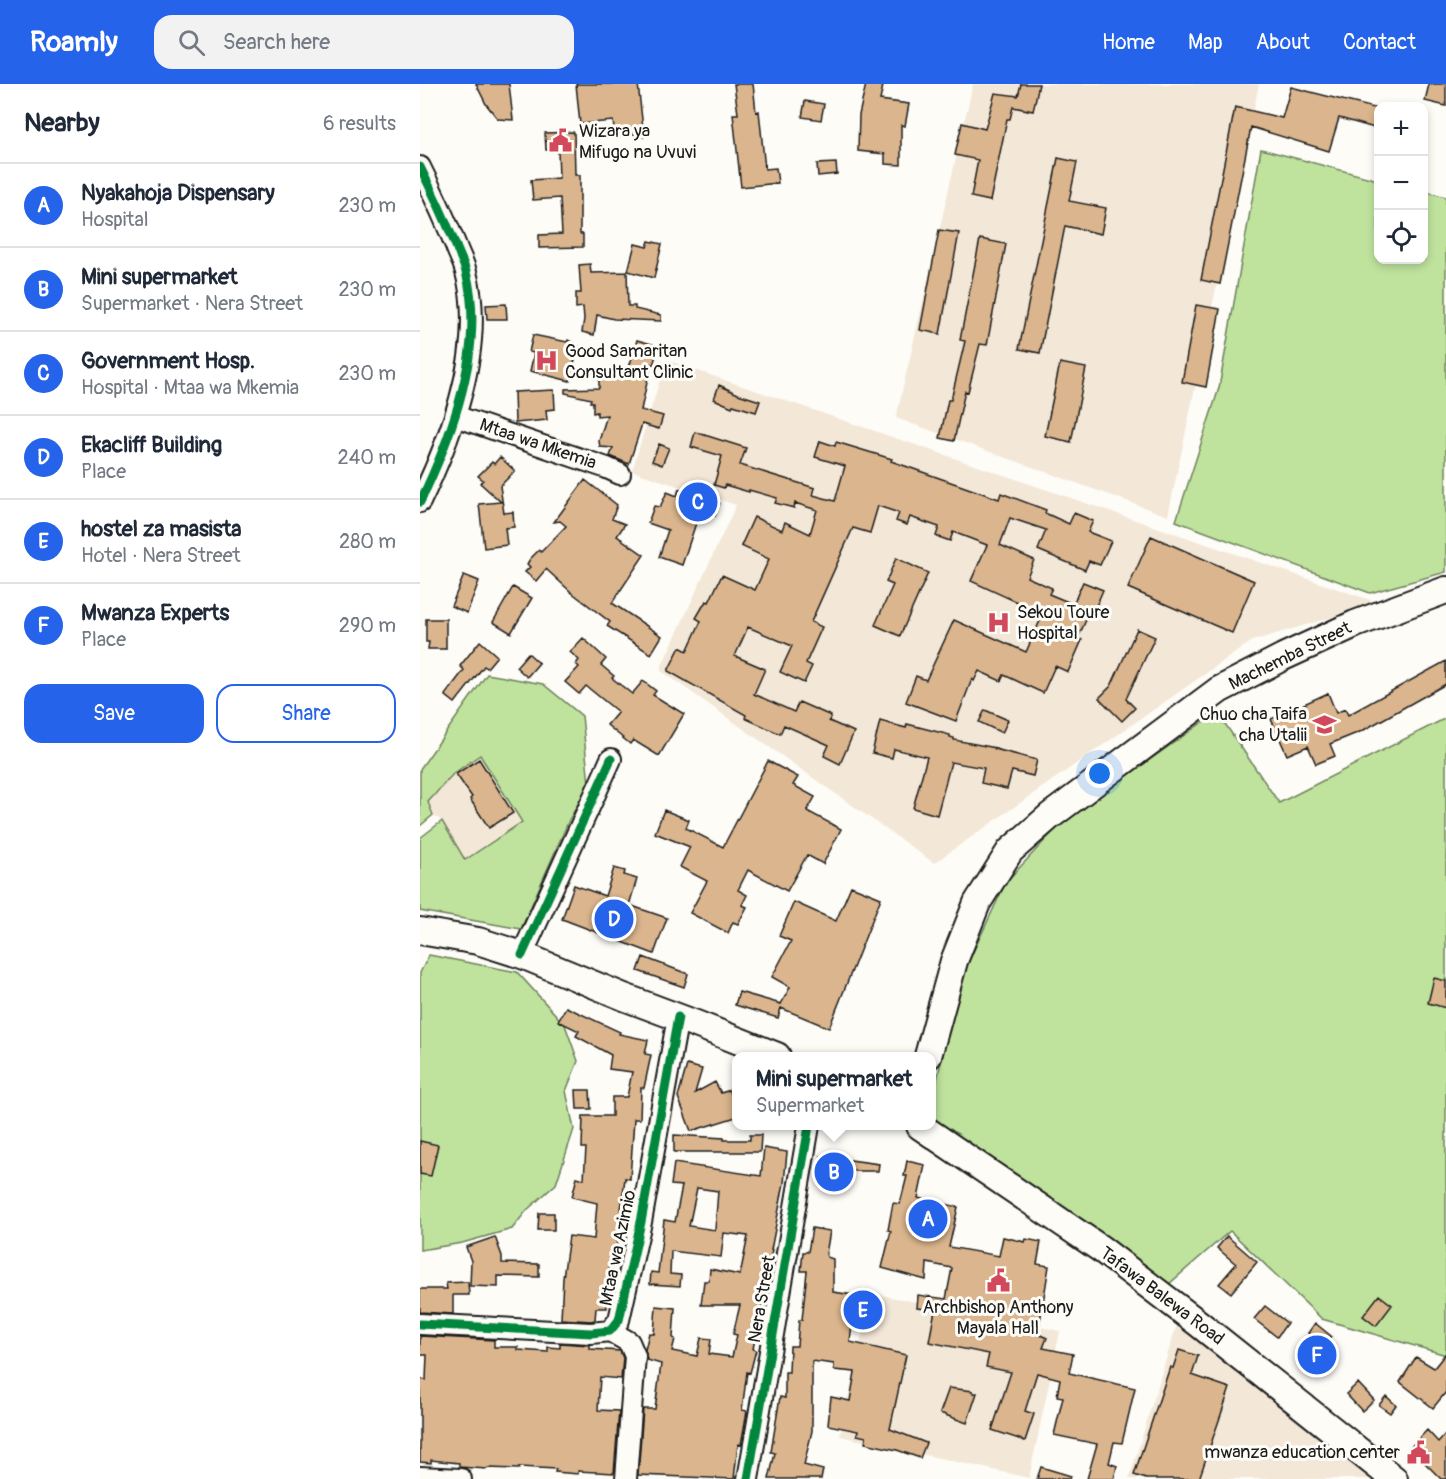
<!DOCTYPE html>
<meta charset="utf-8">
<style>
body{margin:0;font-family:Pangolin,sans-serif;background:#f2f2f3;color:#1f2937}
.controls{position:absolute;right:18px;top:18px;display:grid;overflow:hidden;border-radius:12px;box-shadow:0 3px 9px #0003}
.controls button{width:54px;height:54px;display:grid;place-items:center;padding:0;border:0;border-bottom:2px solid #e0e1e3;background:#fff;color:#1f2937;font:30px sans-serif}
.you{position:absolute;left:680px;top:690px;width:21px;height:21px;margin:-15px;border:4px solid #fff;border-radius:50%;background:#1a73e8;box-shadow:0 0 0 9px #1a73e833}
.badge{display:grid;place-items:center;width:39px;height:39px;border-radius:50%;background:#2563eb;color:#fff;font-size:20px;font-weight:700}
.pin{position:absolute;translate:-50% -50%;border:3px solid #fff;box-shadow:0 2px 6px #0006}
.popup{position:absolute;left:312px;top:968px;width:204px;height:78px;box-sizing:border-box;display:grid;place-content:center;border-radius:12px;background:#fff;filter:drop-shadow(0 2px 4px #0005);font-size:20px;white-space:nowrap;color:#747a83}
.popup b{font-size:22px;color:#1f2937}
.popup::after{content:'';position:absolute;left:50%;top:100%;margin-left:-12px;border:12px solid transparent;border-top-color:#fff}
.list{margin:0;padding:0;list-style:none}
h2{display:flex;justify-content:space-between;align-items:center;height:78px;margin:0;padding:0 24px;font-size:26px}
h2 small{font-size:20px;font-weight:400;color:#747a83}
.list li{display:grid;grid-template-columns:39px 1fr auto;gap:18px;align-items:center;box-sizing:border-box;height:84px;padding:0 24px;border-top:2px solid #e0e1e3}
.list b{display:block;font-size:22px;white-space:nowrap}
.list p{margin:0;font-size:20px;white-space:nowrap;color:#747a83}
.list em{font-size:20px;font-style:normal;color:#747a83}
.actions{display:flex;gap:12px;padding:18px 24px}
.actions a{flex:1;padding:14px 0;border:2px solid #2563eb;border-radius:18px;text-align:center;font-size:21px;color:#2563eb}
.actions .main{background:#2563eb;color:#fff}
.icon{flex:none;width:33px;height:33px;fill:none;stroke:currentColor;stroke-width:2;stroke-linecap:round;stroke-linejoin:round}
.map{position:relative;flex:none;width:1026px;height:1395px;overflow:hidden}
header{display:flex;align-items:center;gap:36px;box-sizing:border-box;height:84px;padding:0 30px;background:#2563eb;color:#fff}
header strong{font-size:28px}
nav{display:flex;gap:33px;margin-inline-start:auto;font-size:21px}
.search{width:420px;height:54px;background:#f2f2f3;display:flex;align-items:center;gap:15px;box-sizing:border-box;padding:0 21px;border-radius:18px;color:#747a83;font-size:22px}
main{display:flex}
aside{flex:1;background:#fff}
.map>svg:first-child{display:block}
.built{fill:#f3e7d7}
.green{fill:#bfe39d;stroke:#6e805c;stroke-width:1.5}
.building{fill:#dbb58d;stroke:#1c1c1c;stroke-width:1.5;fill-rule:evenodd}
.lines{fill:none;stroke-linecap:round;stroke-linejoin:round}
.minor-casing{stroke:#1c1c1c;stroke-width:24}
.major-casing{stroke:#1c1c1c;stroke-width:30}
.minor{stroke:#fdfcf7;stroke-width:20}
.major{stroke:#fdfcf7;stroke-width:26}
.cycleway-casing{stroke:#fdfcf7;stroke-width:13}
.cycleway{stroke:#00873e;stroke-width:9}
.labels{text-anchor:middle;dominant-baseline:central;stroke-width:6;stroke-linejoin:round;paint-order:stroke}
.poi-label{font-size:18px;fill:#1c1c1c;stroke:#fdfcf7;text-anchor:start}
.street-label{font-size:18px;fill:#1c1c1c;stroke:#fdfcf7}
</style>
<header>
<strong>Roamly</strong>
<div class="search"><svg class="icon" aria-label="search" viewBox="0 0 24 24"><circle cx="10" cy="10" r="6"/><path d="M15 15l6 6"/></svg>Search here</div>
<nav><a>Home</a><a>Map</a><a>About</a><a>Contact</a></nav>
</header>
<main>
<aside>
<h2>Nearby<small>6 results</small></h2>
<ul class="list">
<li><span class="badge">A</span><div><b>Nyakahoja Dispensary</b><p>Hospital</p></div><em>230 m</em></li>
<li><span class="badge">B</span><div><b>Mini supermarket</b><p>Supermarket · Nera Street</p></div><em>230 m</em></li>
<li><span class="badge">C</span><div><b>Government Hosp.</b><p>Hospital · Mtaa wa Mkemia</p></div><em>230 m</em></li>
<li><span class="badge">D</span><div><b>Ekacliff Building</b><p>Place</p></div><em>240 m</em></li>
<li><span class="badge">E</span><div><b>hostel za masista</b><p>Hotel · Nera Street</p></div><em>280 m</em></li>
<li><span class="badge">F</span><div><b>Mwanza Experts</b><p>Place</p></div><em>290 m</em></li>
</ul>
<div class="actions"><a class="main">Save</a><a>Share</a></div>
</aside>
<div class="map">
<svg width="1026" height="1395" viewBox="0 0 1026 1395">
<rect width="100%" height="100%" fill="#fdfcf7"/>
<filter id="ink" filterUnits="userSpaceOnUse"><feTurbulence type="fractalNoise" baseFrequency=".0167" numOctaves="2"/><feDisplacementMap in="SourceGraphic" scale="12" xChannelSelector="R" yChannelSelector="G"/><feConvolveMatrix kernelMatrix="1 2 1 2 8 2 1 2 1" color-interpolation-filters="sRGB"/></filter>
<g filter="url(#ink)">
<path class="built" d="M553 0H839L748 432 476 334Z
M246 276 959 519 832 557 514 779 240 586 316 421 212 387Z
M61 671 102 738 45 776 22 737 13 731 7 719 33 690Z
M451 1209 640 1247 609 1394 420 1352Z
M757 1240 950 1395H709Z"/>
<path class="green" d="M841 65 958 96V176H1004V107L1026 113V488L950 509 756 437 799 304Z
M67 590 123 600 162 632 169 700 149 736 101 845 0 827V754L22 737 45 776 102 738 60 671 33 690 8 718 13 731 0 742V685Z
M797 628 859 719 1026 634V1271L902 1235 810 1147 749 1200 512 1034V1016L541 894 586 798 642 738Z
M9 871 97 888 145 941 158 977 146 1007 154 1045 136 1100 107 1126 92 1145 42 1159 0 1166V889Z"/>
<path class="building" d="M56 0H89L93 36 78 35 66 20Z
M156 0H218L224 53 194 45 193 37 160 40Z
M314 0H333L336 28 339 27 345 85 356 84 358 99 321 103 313 30H318Z
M446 0 463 2 460 16 489 20 485 42 481 41V81L465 80V70L438 67 439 31Z
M601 0H619L613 27 593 23 590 35H587L570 117 551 113 558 76 535 71 542 39 565 45 575 9 598 12Z
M1009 0H1026V22L1005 17Z
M871 3 958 25V45L919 34 909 67 831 43 800 200 781 196 815 23 862 34Z
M385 17 404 20 401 36 382 33Z
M154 48 155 91H160V150H163V163L119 164V151L142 150 140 114 113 116 111 96 139 94 138 66H126L125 49Z
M638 74 657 78 649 117 686 124 681 150 645 142 620 269 599 265Z
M416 79 417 90 398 92 397 80Z
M519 146 539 149 520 250 500 246Z
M560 155 586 160 567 261 560 260 548 308 545 307 534 357 520 354 528 316H531L545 257 540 256Z
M229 157 242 160 234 194 208 187 215 160 227 163Z
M170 180 171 189 207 188 208 222H215V225L241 231V237L194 235 177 231 174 251 162 248 164 235 163 223 156 224V209H161L159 181Z
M86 220 87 235H67L66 221Z
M776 221 800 225 786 303 762 298Z
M113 251 147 258 148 256 160 263 156 271 150 297 110 287 114 269 109 268Z
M217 256 239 262 233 281 231 280 221 326 243 332 239 345 222 340 209 380 190 372 193 364 180 363 179 357 187 331 177 332V328L173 329V318H170L171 315 145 309V305L179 304V288L206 294Z
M640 279 666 284 651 358 625 352Z
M299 301 318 310 340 317 336 328 313 321 312 323 294 315Z
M134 306 135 325 126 326 127 336 95 339 94 308Z
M275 348 326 364 320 381 395 404 393 411 415 417 425 382 395 373 400 357 415 362 416 358 472 375 471 377 579 415 581 409 626 426 625 429 649 440 654 429 673 437 668 448 691 457 680 481 669 477 665 486 618 466 626 446 590 434 580 461 614 476 607 493 632 504 629 510 653 520 663 498 683 506 673 529 670 527 658 554 662 556 648 588 635 582 623 609 584 591 581 597 559 587 554 597 552 595 536 637 486 618 496 592 506 596 534 536 606 568 623 530 551 497 567 461 533 448 530 457 516 452 519 443 490 433 487 441 476 437 479 429 458 422 450 449 433 444 391 538 402 543 386 579 392 582 384 599 360 588 372 562 328 543 315 572 345 585 334 610 374 628 379 618 411 632 409 637 434 648 420 680 404 672 409 661 364 641 360 650 325 634 326 631 248 587 260 563 267 567 281 537 276 534 286 517 289 518 302 491 335 506 349 475 321 462 334 433 362 446 365 438 390 450 397 426 375 419 374 424 355 419 357 414 329 406V408L305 401 304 404 294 401 302 372 271 363Z
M239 360 249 364 242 381 232 377Z
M80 373 95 387 80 402 84 429 93 428 94 443 85 444 87 461 64 464 59 420 81 418 60 399 63 396 58 392 72 378 74 380Z
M165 396 197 421 192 435 205 440 197 452 224 471 192 519 242 552 231 570 187 542 190 538 151 508 126 485 116 497 105 488 110 483 107 480 110 475 119 466 121 468 146 442 140 437 134 438Z
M259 405 300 419 295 432 280 427 262 481 239 473 248 446 228 439 234 422 240 423 247 408 257 412Z
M731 452 834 497 812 549 708 504Z
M476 474 508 489 480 552 455 541 473 501 466 498Z
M44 491 59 497 47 529 31 522Z
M93 503 112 514 91 549 73 538Z
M6 535H26V565H8L9 558H6Z
M717 545 735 553 706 615 715 624 702 637 679 614 691 602Z
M163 554 186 575 181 581 194 592 192 594 212 610 223 597 236 607 233 611 264 630 239 672 213 656 210 660 187 641 198 628 166 602 159 610 145 598 159 583 156 580 159 576 150 568Z
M60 557 77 572 67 584 64 582 35 619 25 611 44 586 40 582Z
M108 569 119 579 107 593 96 583Z
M1026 577V600L942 647 910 660 915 672 896 680 888 662 867 671 851 635 908 609 916 629 925 625 928 631Z
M565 626 588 636 582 649 559 638Z
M460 637 486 644 487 640 530 651V653L534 654V656L576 664 575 665 617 676 613 692 592 687 587 705 561 699 564 684 531 678 517 731 493 724 507 673 474 665 472 674 452 669Z
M59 675 93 729 69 744 50 715 52 713 36 690Z
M348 677 378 693 373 701 395 713 387 727 421 745 403 780 387 771 367 807 328 786 318 806 327 811 322 821 327 823 318 840 313 838 308 849 270 829 287 797 260 783 270 763 235 749 244 726 269 736 266 744 303 763Z
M194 784 205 787 204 791 217 795 209 821 247 834 234 870 142 835 154 801 185 812Z
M431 802 461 814 409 944 361 924 358 934 315 921 319 908 361 920 370 903 352 893 371 857 359 852 374 818 416 837Z
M223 873 268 890 264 903 218 887Z
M1014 894 1026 897V924L1008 919Z
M146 923 200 948 199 950 228 956 225 970 231 971 224 1004H221L220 1035H214L210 1095 205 1094 194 1183 189 1182 186 1210 187 1224H176L175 1236 171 1237 141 1235 143 1194 149 1152 174 1155 177 1119 152 1113 157 1093 164 1095 166 1064H162L163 1032H192V1013H207L212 988 189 985 191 971 156 952 159 947 138 937Z
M267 981 282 985 275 1009 295 998 301 1009 310 1006 316 1026V1033L271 1047 258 1013Z
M156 1006H170L171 1025H157Z
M254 1051 304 1054V1056H330V1051H341L340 1068H254Z
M0 1057 18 1061 11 1092 0 1090Z
M344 1064 367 1068 364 1099 351 1166H352L333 1265 336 1266 330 1289 327 1288 322 1326 327 1327 321 1361 318 1360 314 1395 218 1391 223 1325H235L241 1280 227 1276 225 1266 229 1249 234 1250 236 1222 255 1224 253 1254 255 1255 252 1267 277 1272 281 1254 291 1255 289 1270 312 1273 317 1251 313 1250 320 1221H281L284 1197H289L290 1185 320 1191 328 1152 304 1149 301 1173 251 1167 250 1190 261 1191 260 1202 230 1200 231 1188 238 1189 244 1136 255 1138 262 1102 251 1101 254 1079 341 1092ZM277 1104 298 1107 295 1146 269 1142Z
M401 1072 459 1080 458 1087H425L423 1101 398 1098Z
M487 1077 505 1081 498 1114 538 1123 529 1163 579 1172 583 1153 605 1158 606 1155 621 1158 617 1180 629 1182 618 1250 627 1254 623 1264 653 1270 649 1289 715 1304 702 1359 694 1358 689 1379 697 1382 694 1395H667L677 1360 634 1351 643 1313 637 1312 640 1295 617 1289 605 1327 614 1330 605 1357 572 1346 591 1288 566 1283 569 1270 509 1258 515 1226 497 1224 498 1211 526 1215 532 1184 507 1179 506 1196 462 1184 471 1147 468 1146 473 1119 480 1120 487 1092H484Z
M119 1129H134V1146H118Z
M392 1144 410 1147 406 1170 407 1173 413 1175V1208L433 1211 428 1240 432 1241 430 1258 486 1271 470 1345 506 1359 500 1374 477 1366 445 1359 446 1353 437 1351 438 1347 408 1341 411 1313 430 1317 435 1288 414 1286V1280L392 1277V1347L384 1381 403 1386 401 1395H349L355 1369 351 1368 360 1313 365 1314V1288H369L370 1262H377L379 1236H382L387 1187H381L383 1168H388Z
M807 1152 837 1178 811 1209 799 1200 816 1180 797 1164Z
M75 1153 82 1172V1179L119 1180V1193L78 1192V1203L50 1202 51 1177 46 1163Z
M48 1198 49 1211H33V1230L0 1228V1205H27L26 1199Z
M959 1211 972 1221 956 1242 943 1232Z
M845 1222 867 1239 857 1253 834 1235Z
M895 1239 911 1252 904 1261 888 1249Z
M0 1252 74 1256V1263H98V1266L128 1268V1263L140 1264V1259L170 1261V1265L200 1267 203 1274 201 1295 180 1293 178 1326 199 1327 194 1389 158 1387V1390L135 1388 136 1385 99 1383V1385L68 1384 67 1385 39 1383V1379L11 1376V1379L0 1378V1295L6 1296 7 1271H0Z
M896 1264 914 1278 903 1292 885 1278Z
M759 1266 778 1272 772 1291 810 1304 779 1395H726L714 1391 750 1283 753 1284Z
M1026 1269V1308L1013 1324 980 1298 996 1273 1014 1284Z
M938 1299 954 1316 942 1327 926 1310Z
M529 1304 553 1307V1309H557L547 1339 520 1329Z
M966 1312 976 1321 970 1329 959 1321Z
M1007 1346 1018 1358 1026 1349V1395H1021L990 1364Z
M621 1383 651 1392 650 1395H617Z"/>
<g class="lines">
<defs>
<path id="minor" d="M0 83C13 109 25 135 36 162 39 171 44 179 46 188 66 262 32 352 0 418
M35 332 187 384 200 390
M102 871 191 675
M0 1240 171 1249 190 1247 199 1236 221 1138 258 933
M190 1247 209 1258 215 1272 206 1395
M0 1393 41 1395
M328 1395 389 1042"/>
<path id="major" d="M0 847 58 857 102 871 204 913 276 940 357 972
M508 972 534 877 557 819 590 767 630 732 799 606 863 573 935 540 1026 506
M500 1042 681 1165 778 1239 974 1395"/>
</defs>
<use href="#minor" class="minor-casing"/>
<use href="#major" class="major-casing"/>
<use href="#minor" class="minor"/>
<use href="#major" class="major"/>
<defs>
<path id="cycleway" d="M0 83C13 109 25 135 36 162 39 171 44 179 46 188 66 262 32 352 0 418
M102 871 191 675
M0 1240 171 1249 190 1247 199 1236 221 1138 258 933
M328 1395 389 1042"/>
</defs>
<use href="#cycleway" class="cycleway-casing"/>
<use href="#cycleway" class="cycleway"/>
</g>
</g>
<defs>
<symbol id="civic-bare" viewBox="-9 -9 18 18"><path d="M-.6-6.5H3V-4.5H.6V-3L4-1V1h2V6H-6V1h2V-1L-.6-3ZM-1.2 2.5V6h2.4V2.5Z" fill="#d1495b" stroke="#fdfcf7" stroke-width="2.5" paint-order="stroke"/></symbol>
<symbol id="hospital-bare" viewBox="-9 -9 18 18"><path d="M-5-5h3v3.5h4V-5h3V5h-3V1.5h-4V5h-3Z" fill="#d1495b" stroke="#fdfcf7" stroke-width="2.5" paint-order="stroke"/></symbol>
<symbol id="university-bare" viewBox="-9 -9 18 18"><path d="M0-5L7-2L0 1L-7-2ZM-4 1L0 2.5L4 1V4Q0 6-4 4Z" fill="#d1495b" stroke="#fdfcf7" stroke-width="2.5" paint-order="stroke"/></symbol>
</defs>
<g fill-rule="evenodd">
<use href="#civic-bare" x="124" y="40" width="33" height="33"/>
<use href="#hospital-bare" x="110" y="260" width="33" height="33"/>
<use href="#hospital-bare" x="562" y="522" width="33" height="33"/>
<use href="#university-bare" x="888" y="624" width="33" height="33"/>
<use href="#civic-bare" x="562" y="1180" width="33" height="33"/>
<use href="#civic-bare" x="982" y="1352" width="33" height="33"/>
</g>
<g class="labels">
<g class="poi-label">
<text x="159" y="47">Wizara ya<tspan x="159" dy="21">Mifugo na Uvuvi</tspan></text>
<text x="145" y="267">Good Samaritan<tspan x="145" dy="21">Consultant Clinic</tspan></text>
<text x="597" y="528">Sekou Toure<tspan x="597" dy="21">Hospital</tspan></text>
<text x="887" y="630" text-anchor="end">Chuo cha Taifa<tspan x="887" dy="21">cha Utalii</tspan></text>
<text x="578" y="1223" text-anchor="middle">Archbishop Anthony<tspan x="578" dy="21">Mayala Hall</tspan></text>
<text x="980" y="1368" text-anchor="end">mwanza education center</text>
</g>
<g class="street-label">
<text transform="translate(118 360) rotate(19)">Mtaa wa Mkemia</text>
<text transform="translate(870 572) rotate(-26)">Machemba Street</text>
<text transform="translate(198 1164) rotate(-78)">Mtaa wa Azimio</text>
<text transform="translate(742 1212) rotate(37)">Tafawa Balewa Road</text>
<text transform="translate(342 1215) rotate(-80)">Nera Street</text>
</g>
</g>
</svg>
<div class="controls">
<button>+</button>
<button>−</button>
<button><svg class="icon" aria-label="locate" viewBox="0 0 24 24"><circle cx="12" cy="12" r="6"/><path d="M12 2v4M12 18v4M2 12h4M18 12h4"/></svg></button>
</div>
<div class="you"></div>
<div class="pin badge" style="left:508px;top:1135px">A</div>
<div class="pin badge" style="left:414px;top:1088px">B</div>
<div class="popup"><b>Mini supermarket</b>Supermarket</div>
<div class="pin badge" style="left:278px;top:418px">C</div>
<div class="pin badge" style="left:194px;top:835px">D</div>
<div class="pin badge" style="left:443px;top:1226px">E</div>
<div class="pin badge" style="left:897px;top:1271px">F</div>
</div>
</main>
